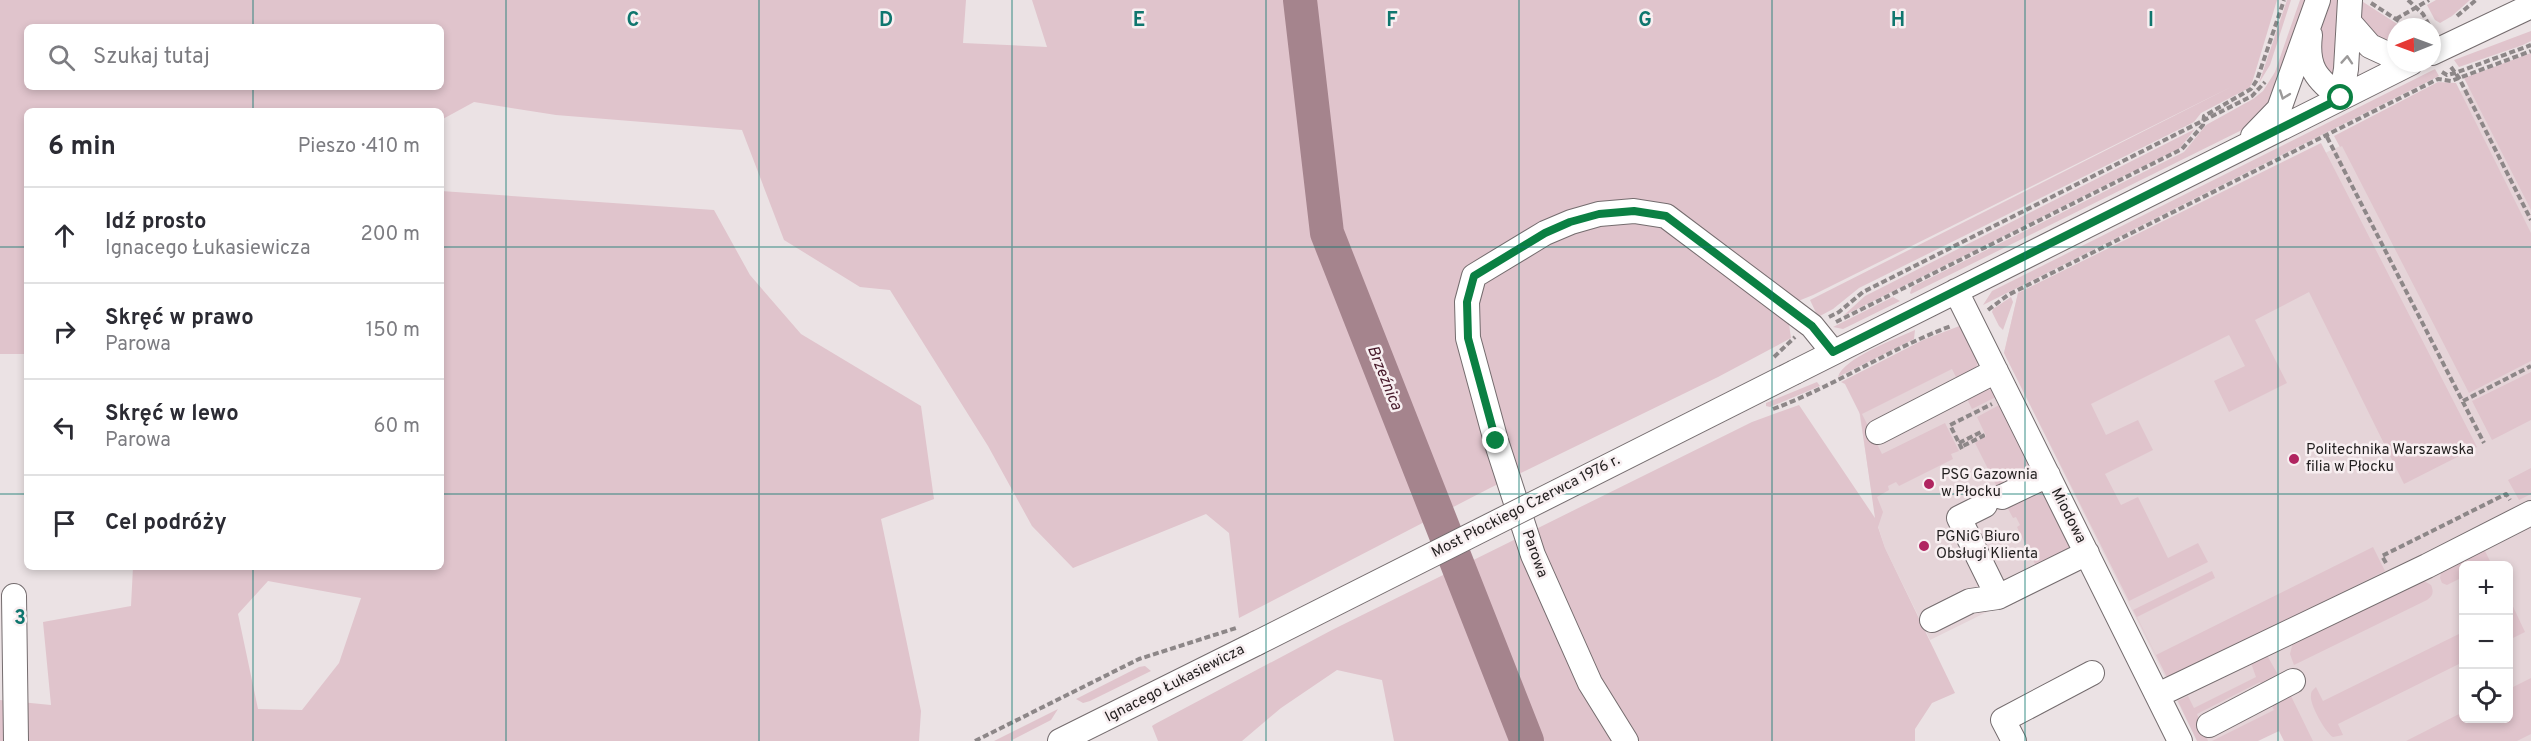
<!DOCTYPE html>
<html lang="pl">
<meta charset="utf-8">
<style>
body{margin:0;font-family:Overpass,sans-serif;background:#f7f7f7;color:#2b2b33}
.controls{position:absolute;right:18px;bottom:18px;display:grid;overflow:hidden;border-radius:9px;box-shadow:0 3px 9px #0003}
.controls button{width:54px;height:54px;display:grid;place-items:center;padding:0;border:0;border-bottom:2px solid #e1e1e2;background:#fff;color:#2b2b33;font:30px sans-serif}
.compass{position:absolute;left:2387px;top:18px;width:54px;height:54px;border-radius:50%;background:#fff;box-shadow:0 3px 9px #0003;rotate:269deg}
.stop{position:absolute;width:18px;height:18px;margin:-14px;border:4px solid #0b8043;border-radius:50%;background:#fff}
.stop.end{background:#0b8043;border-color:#fff;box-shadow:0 2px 6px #0008}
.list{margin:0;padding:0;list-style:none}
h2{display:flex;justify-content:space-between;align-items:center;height:78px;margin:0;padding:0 24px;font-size:26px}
h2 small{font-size:20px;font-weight:400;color:#7c7c81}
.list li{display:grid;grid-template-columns:39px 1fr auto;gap:18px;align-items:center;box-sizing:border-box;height:96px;padding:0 24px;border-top:2px solid #e1e1e2}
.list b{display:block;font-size:22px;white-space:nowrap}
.list p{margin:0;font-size:20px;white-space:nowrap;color:#7c7c81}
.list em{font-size:20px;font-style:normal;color:#7c7c81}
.icon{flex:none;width:33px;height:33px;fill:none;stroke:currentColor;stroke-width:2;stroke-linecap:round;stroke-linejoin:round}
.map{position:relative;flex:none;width:2531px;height:741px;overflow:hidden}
.search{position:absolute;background:#fff;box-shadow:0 3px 9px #0003;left:24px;top:24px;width:420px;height:66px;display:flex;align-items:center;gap:15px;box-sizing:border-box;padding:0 21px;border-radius:9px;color:#7c7c81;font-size:22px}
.panel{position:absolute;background:#fff;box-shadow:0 3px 9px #0003;left:24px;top:108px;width:420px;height:462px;border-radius:9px}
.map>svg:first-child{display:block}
.built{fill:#e5d4d8;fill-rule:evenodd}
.green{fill:#e0c4cc;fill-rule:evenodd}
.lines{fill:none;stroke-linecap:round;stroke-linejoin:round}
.river{stroke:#a5848d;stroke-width:34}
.minor-casing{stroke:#746c6e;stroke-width:26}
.path{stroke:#8d8788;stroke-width:4;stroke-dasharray:6 3;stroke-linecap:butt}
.minor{stroke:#fff;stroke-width:24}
.minor-bridge-casing{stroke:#746c6e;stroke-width:26;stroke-linecap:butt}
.minor-bridge{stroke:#fff;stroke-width:24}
.oneway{stroke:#9c9a9a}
.route{stroke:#0b8043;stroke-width:8}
.grid{fill:none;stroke:#0f766e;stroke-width:1.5;stroke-opacity:0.55}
.poi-dot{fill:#b02460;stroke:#f8eff1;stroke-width:2}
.labels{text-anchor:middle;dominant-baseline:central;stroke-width:5;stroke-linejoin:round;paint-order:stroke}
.poi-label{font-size:15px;fill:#221f1f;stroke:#f8eff1;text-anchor:start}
.street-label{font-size:15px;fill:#221f1f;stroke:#f8eff1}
.water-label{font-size:16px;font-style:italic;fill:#47192a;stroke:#f8eff1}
.grid-label{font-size:20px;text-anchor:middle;font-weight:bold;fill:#0f766e;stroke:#f8eff1;stroke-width:5;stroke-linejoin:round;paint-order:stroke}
</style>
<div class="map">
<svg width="2531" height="741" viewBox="0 0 2531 741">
<rect width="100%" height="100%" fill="#ebe2e4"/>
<path class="built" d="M2531 59V741H2285L2272 716 2226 741H2197L2004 353 2018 293ZM2464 566H2508V718H2464Z
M1970 348 2080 566 1930 640 1885 548 1876 520 1858 404Z"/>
<path class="green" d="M0 0H966L963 43 1047 47 1032 0H2277L2252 83 2249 88 2201 113 2194 122 1859 288 1833 309 1818 317 1810 300 2231 87 1813 295 1791 304 1784 290 1791 338 1718 377 1490 488 1239 618 1229 533 1206 514 1073 568 1032 526 988 446 890 290 860 287 784 240 742 130 556 115 474 102 441 120V111H27V354H0ZM27 27H441V87H27Z
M2287 0H2291L2270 65 2259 83Z
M2300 0H2312L2277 94 2256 123 1911 294 1910 293 1912 287 2184 152 2206 125 2253 99 2263 91 2275 72Z
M2330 0H2339L2334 76 2330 75 2319 59V36Z
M2360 0 2402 27H2396V49H2393L2360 23Z
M2436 0H2470L2452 16 2440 23 2435 20 2427 5Z
M2531 31V41L2523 45 2459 67 2454 60Z
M2531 53V210L2464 78Z
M2435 69 2439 76 1983 305 1992 291 2000 287Z
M2438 82 2456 83 2531 233V361L2469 393 2342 146 2340 147 2334 136Z
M2195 129 2180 148 1843 316 1865 296Z
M2321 143 2477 447 2404 484 2309 292 2255 320 2287 383 2229 412 2214 381 2245 366 2229 335 2091 404 2106 435 2138 420 2153 450 2105 474 2121 505 2138 497 2168 558 2198 543 2208 562 2129 601 2004 353 2018 293Z
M441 191 714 210 750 275 801 334 921 406 934 499 881 519 921 711 919 741H0V700L51 705 43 622 131 606 133 567H441ZM268 581 361 598 339 663 302 710 258 709 238 614Z
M1893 297 1900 301 1843 329 1833 327Z
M2011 297 2013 302 2003 330 1999 326 1992 312 1993 309Z
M1962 325 1978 362 1974 372 1957 379 1952 369 1862 414 1882 454 1945 423 1959 451 1951 454 1953 459 1899 486 1896 482 1888 486 1889 490 1877 497 1883 512 1878 527 1885 548 1955 693 1932 703 1915 729V741H1394L1382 680 1337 670 1281 708 1242 741H1158L1152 726 1155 724 1332 630 1752 422 1799 405 1875 518 1860 414 1845 384 1841 382 1923 340Z
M1915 330 1914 339 1838 377C1843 358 1896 339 1915 330Z
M2531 372V420L2492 440 2472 401Z
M1817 382 1820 386 1770 407 1766 406V403Z
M1984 389 1993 390 1998 396 1972 409 1968 401 1969 397Z
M2001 404 2032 467 2030 471 1997 487 1975 443 1986 436 1977 417Z
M2531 468V494L2519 500 2508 480Z
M2043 491 2072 550 2038 570 2017 527 2020 525 2016 517 2013 518 2006 505Z
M2373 547 2385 571 2168 679 2133 610 2212 571 2215 578 2137 617 2156 655Z
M2483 547 2491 563 2486 565 2464 566 2463 577 2447 585 2442 583 2440 578 2442 567Z
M2419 578 2431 585C2434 592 2433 596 2427 600L2294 665 2290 654 2293 642Z
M2509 598 2525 632 2509 640H2508Z
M2463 632V662L2338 724 2343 735 2333 737C2326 733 2309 704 2311 695 2311 691 2313 690 2316 687L2323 701Z
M2265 657H2268L2281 680 2264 688 2260 682 2197 714 2208 741H2197L2178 701 2188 696 2194 708 2256 677 2251 663Z
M1145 666 1151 671 1090 701 1083 703 1076 699 1139 667Z
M2531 678V734L2517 741H2406L2463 712 2464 718H2508L2509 689Z
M2288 690 2313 741H2284L2279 731 2258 741H2212L2274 710 2269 700Z
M1058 709 1051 720 1010 741H994Z"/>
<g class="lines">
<path class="river" d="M1300 0 1327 233 1527 741"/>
<defs>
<path id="minor" d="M2349 22 2370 46 2396 58
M2310 35C2306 68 2316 78 2341 98
M2432 53 2531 6
M2341 98 2346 69 2350 0
M2253 136 2279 109 2318 0
M1956 291 2180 741
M1795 372 2411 63
M1878 432 1996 371
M2002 497 2048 475
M1985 505 1959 518 1998 597 2087 553
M14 596 16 741
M1932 620 1970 601 1998 597
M2158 695 2427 566 2531 513
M2209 725 2293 681
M1060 741 1257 643
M1626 741 1590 683 1533 555 1496 441 1468 338 1467 302 1474 276 1545 233 1571 222 1599 214 1634 211 1666 216 1812 326 1833 352
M2014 741 2003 720 2092 673"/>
</defs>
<use href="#minor" class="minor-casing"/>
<path class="path" d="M2408 0 2423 14 2430 27
M2371 3 2408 27
M2457 16 2476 0
M2396 19 2429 0
M2451 67 2459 78 2531 220
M2442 72 2447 75 2455 73 2531 45
M2327 137 2484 443
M1988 310 2008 295 2438 79 2451 81 2531 51
M1829 317 1839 312 1863 292 2252 96 2265 82
M1836 322 2182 149 2203 125 2204 116 2251 89 2257 80 2284 0
M1774 357 1795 337
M2463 401 2531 366
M1773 409C1835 386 1889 349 1951 326
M1959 443 1981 432 1983 436 1961 447
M1962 449 1950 425 1992 404
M2386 563 2382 556 2506 494 2510 500
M975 741 1139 659 1236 628"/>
<use href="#minor" class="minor"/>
<defs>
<path id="minor-bridge" d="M1257 643 1795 372"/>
</defs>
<use href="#minor-bridge" class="minor-bridge-casing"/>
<use href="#minor-bridge" class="minor-bridge"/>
</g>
<defs><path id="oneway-chevron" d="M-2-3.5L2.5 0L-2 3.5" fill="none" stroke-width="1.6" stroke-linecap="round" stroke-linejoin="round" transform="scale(1.5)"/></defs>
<g class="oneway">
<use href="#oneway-chevron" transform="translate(2347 60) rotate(-86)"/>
<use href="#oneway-chevron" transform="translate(2284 95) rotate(110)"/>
</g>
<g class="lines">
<path class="route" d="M1496 441 1468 338 1467 302 1474 276 1545 233 1570 222 1599 214 1634 211 1666 216 1812 326 1833 352 2341 98"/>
</g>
<path class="grid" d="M253 0V27M506 0V741M759 0V741M1012 0V741M1266 0V741M1519 0V741M1772 0V741M2025 0V741M2278 0V741M253 87V111M0 247H27M441 247H2531M0 494H27M441 494H2531M253 567V741"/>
<g class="poi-dot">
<circle cx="2294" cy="459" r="6"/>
<circle cx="1929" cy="484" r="6"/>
<circle cx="1924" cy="546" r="6"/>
</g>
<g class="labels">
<g class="poi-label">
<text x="2306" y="450">Politechnika Warszawska<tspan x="2306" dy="17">filia w Płocku</tspan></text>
<text x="1941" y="475">PSG Gazownia<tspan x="1941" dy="17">w Płocku</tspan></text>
<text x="1936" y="537">PGNiG Biuro<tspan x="1936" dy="17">Obsługi Klienta</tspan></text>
</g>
<g class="street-label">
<text transform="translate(1526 507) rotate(-27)">Most Płockiego Czerwca 1976 r.</text>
<text transform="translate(2068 516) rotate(63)">Miodowa</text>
<text transform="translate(1534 554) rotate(70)">Parowa</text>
<text transform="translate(1175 684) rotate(-27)">Ignacego Łukasiewicza</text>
</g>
<g class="water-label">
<text transform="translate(1384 378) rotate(68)">Brzeźnica</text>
</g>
</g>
<g class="grid-label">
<text x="633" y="26">C</text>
<text x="886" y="26">D</text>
<text x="1139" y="26">E</text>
<text x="1392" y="26">F</text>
<text x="1645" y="26">G</text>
<text x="1898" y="26">H</text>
<text x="2151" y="26">I</text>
<text x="20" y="624">3</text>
</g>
</svg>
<div class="controls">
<button>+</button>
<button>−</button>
<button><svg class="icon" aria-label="locate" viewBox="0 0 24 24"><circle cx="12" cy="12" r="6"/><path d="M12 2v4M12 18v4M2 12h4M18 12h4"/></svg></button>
</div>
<svg class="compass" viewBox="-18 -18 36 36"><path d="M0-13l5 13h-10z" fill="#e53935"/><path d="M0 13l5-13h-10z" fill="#7c7c81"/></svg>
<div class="stop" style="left:2341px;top:98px"></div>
<div class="stop end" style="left:1496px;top:441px"></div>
<div class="search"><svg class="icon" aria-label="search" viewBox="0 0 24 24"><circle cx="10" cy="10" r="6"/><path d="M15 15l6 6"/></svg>Szukaj tutaj</div>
<section class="panel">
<h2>6 min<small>Pieszo · 410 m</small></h2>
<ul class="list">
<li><svg class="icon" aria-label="ahead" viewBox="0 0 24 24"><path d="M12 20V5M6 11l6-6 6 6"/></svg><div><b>Idź prosto</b><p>Ignacego Łukasiewicza</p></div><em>200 m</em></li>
<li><svg class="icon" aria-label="right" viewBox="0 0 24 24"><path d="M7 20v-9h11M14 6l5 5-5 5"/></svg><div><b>Skręć w prawo</b><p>Parowa</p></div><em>150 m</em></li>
<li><svg class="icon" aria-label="left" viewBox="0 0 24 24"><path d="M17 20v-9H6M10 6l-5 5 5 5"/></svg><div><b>Skręć w lewo</b><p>Parowa</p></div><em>60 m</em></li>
<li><svg class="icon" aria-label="arrive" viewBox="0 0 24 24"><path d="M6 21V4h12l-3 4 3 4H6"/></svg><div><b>Cel podróży</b></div></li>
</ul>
</section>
</div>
